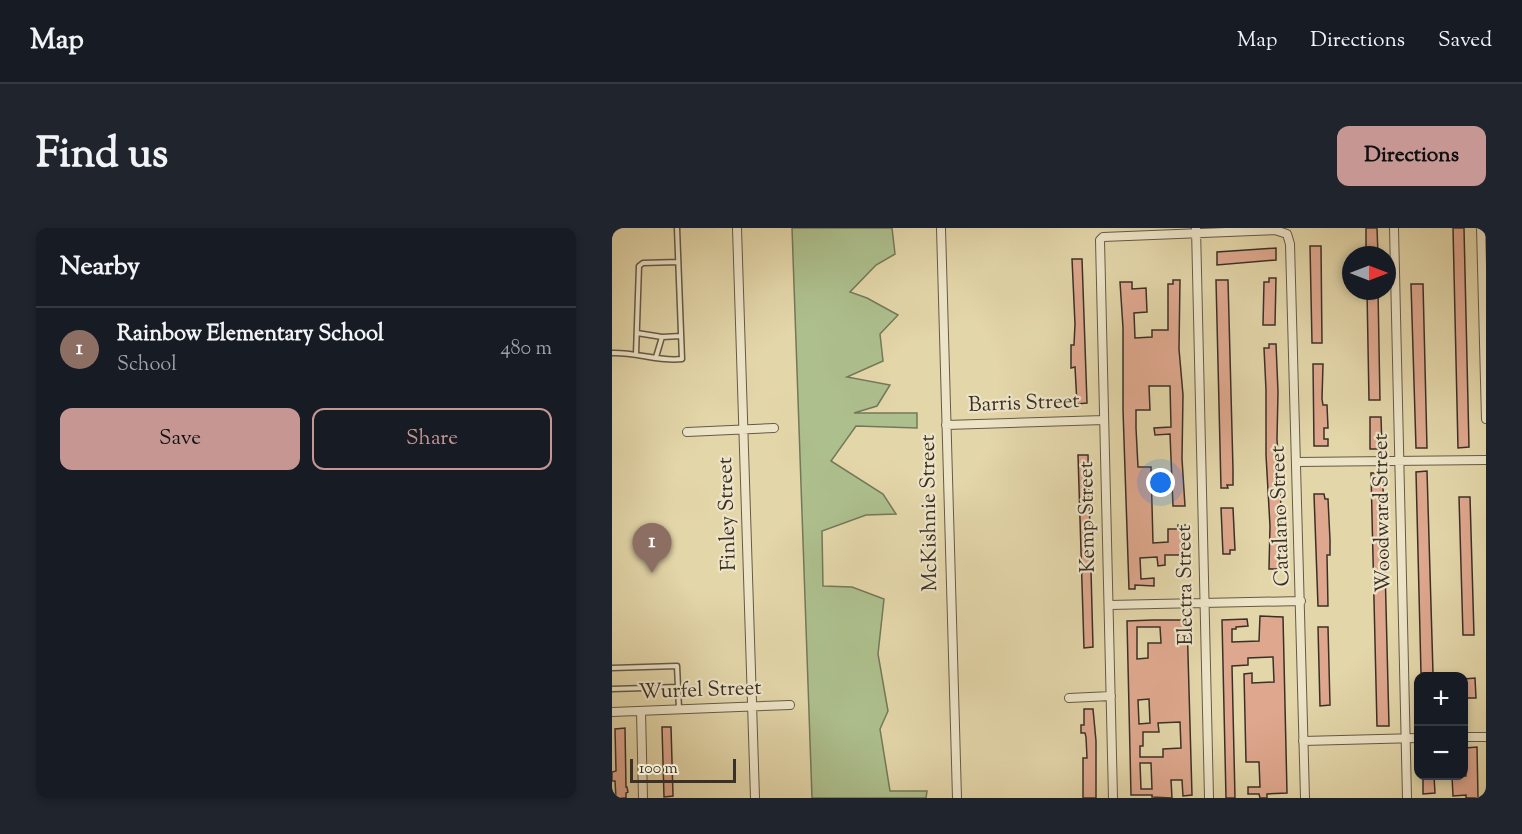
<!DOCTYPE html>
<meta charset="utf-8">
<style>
body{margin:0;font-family:"Sorts Mill Goudy",serif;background:#20242c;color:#f1f3f6}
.controls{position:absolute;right:18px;bottom:18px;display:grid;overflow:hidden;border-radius:12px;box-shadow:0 3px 9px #0003}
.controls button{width:54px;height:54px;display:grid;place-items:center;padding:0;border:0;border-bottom:2px solid #363941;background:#171b24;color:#f1f3f6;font:30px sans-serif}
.compass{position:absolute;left:730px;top:18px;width:54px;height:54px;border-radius:50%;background:#171b24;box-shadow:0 3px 9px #0003;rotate:90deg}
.scale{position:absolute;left:18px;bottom:15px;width:106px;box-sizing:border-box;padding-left:6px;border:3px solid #3b3028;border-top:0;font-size:16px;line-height:21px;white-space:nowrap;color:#3b3028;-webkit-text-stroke:4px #ede4c7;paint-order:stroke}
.you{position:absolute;left:549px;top:255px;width:21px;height:21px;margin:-15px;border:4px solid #fff;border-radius:50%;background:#1a73e8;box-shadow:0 0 0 9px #1a73e833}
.badge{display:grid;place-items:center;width:39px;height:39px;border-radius:50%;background:#c59692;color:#fff;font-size:20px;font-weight:700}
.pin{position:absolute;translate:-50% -50px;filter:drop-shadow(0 2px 3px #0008)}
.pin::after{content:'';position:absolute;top:32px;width:21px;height:18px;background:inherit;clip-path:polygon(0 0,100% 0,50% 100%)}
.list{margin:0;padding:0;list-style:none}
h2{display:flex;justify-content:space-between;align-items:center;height:78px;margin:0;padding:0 24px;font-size:26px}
h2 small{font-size:20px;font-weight:400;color:#9ea1a6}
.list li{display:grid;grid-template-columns:39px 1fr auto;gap:18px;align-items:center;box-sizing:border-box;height:84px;padding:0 24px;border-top:2px solid #363941}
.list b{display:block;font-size:22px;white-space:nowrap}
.list p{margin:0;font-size:20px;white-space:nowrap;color:#9ea1a6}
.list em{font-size:20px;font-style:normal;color:#9ea1a6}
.actions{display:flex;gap:12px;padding:18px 24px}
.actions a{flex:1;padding:14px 0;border:2px solid #c59692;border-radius:12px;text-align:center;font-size:21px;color:#c59692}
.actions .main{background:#c59692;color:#111}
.map{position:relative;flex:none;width:874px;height:570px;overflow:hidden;border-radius:12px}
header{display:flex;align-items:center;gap:36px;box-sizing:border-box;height:84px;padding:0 30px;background:#171b24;border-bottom:2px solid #363941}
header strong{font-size:28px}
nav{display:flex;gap:33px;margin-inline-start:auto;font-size:21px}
.intro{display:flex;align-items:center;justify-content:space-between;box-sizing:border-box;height:144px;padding:0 36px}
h1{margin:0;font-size:42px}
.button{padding:15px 27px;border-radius:12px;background:#c59692;color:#111;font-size:21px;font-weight:700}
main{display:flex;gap:36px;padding:0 36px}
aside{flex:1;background:#171b24;border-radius:12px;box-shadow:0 3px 9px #0003}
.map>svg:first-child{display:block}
.green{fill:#adbf8d;stroke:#74785a;stroke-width:1.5}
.building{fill:#dfa88e;stroke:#3b3028;stroke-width:1.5;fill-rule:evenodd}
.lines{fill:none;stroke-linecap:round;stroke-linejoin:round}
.lane-casing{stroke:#655a48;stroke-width:7}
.street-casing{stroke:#655a48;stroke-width:10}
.lane{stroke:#ede4c7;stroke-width:4}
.street{stroke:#ede4c7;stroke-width:8}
.labels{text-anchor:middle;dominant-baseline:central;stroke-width:4.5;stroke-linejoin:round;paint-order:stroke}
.street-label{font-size:21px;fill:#3b3028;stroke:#ede4c7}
</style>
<header>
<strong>Map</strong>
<nav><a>Map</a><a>Directions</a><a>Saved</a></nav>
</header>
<div class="intro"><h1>Find us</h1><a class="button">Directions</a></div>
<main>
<aside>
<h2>Nearby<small></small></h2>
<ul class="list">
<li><span class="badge" style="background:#8d6e63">1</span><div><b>Rainbow Elementary School</b><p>School</p></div><em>480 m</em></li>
</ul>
<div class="actions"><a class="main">Save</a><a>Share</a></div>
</aside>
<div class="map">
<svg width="874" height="570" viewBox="0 0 874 570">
<rect width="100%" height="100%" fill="#e3d6a9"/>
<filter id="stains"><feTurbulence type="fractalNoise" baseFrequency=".00333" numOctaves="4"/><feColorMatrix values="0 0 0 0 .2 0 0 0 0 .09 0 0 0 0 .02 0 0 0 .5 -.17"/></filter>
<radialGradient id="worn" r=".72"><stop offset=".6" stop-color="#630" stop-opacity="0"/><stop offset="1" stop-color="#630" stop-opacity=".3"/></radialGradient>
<path class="green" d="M180 0H280L283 26 264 37 238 64 255 70 286 87 268 106 271 133 235 149 278 157 265 178 242 185H305V200L244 198 219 233 271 266 284 286 254 287 210 303 211 358 240 359 272 371 266 426 276 483 268 501 278 563H315L314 570H200Z"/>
<path class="building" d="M754 0H765L766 27H754Z
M841 0H852L857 219 846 220Z
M698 18H709L710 115H700Z
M664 20V32L605 37V24Z
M460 31H470L475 175 465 176 463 139 459 140V117H462L463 96Z
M657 50H664L663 97H651L652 54H657Z
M561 52H568L567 121 571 167 570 231 573 278H561L558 206 543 207 542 200 559 199 558 158H537L538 182H524V200L526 239H539L541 315 556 314V301H566V297H573V327H553V337L546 338 545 329 528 330 529 351 542 350V358L523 357V361H517L511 182V100L508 54H520V61L534 60 535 84 522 85 523 110 540 109V102H556V56H561Z
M604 52H616L621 241V257H615L616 260H609Z
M799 56H811L815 220H804Z
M755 63H766L768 172H757Z
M657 116H664L666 164 665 211 669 278V341H657L658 298 654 227V162L652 120H657Z
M701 136H711L710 171 711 177H715L716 200H712V211H716V218H702Z
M758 189H769L770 221H758Z
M466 227H476L481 419 472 420Z
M815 243 821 445H809L804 244Z
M759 245H770L771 258 777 498H765Z
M702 266H712L713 271H716L718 312V327H715L716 378H706Z
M847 269H858L862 407H851Z
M609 280H621L623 322H618V326H611Z
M648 388 671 389 675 565 655 566V570H648L647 566H636V559H648L647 534H634L632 446 640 445V455L662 454 661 429 636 430V437L620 438 623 570H614L610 392 635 391 636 398 624 399V401H620V414L647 413Z
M541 392H575L580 567 571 568 570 552H559L560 570 540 569V567H519L515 393ZM525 399H548L549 415H536V430L525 431ZM537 471 538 495 527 496 526 472ZM568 494 569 520 551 521V529H528V518H531V504H547L546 495ZM528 535H539L540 561H529Z
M706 399H716L718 477 708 478Z
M863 450 864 470H852V451Z
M472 481H481L484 513V570H471V530H475L474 509 473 505H469V497H472Z
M50 499H59L61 568 52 569Z
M13 500 14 559H15L16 564 14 565V570H4L3 553H0V544L4 543 3 501Z
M865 519 866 570H854V567L841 568 840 548H854L853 520Z
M811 548H822L823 565 811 566Z"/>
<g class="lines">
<defs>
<path id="lane" d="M25 105 50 109 69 108
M0 125C24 124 47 134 70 131L65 0
M24 126 27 38 31 35 66 34
M44 129 50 109
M0 440 65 438 67 481
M0 461 66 459"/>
<path id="street" d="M125 0 143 570
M329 0 345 570
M584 0 597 570
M782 0 795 570
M869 0 874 191
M334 197 492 192
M75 204 162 200
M685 234 874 232
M497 377 689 373
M457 470 499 468
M29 483 31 570
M0 484 178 477
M852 509H874
M691 513 806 510
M501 570 488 12 491 9 663 2 675 6 678 16 693 570"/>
</defs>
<use href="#lane" class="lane-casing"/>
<use href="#street" class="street-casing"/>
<use href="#lane" class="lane"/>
<use href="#street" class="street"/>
</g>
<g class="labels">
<g class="street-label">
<text transform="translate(412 176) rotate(-2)">Barris Street</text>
<text transform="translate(318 285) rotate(-91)">McKishnie Street</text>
<text transform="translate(771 285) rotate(-91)">Woodward Street</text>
<text transform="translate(116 286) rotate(-92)">Finley Street</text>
<text transform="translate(669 288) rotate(-92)">Catalano Street</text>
<text transform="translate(476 289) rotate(-91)">Kemp Street</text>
<text transform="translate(574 357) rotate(-91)">Electra Street</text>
<text transform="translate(88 463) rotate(-2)">Wurfel Street</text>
</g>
</g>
<rect width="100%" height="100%" filter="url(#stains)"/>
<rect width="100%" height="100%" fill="url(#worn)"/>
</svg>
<div class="controls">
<button>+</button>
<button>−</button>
</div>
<svg class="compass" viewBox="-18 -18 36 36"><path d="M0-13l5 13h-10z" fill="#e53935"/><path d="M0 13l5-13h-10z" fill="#9ea1a6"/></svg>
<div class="scale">100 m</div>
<div class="you"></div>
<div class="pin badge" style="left:40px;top:345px;background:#8d6e63">1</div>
</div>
</main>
